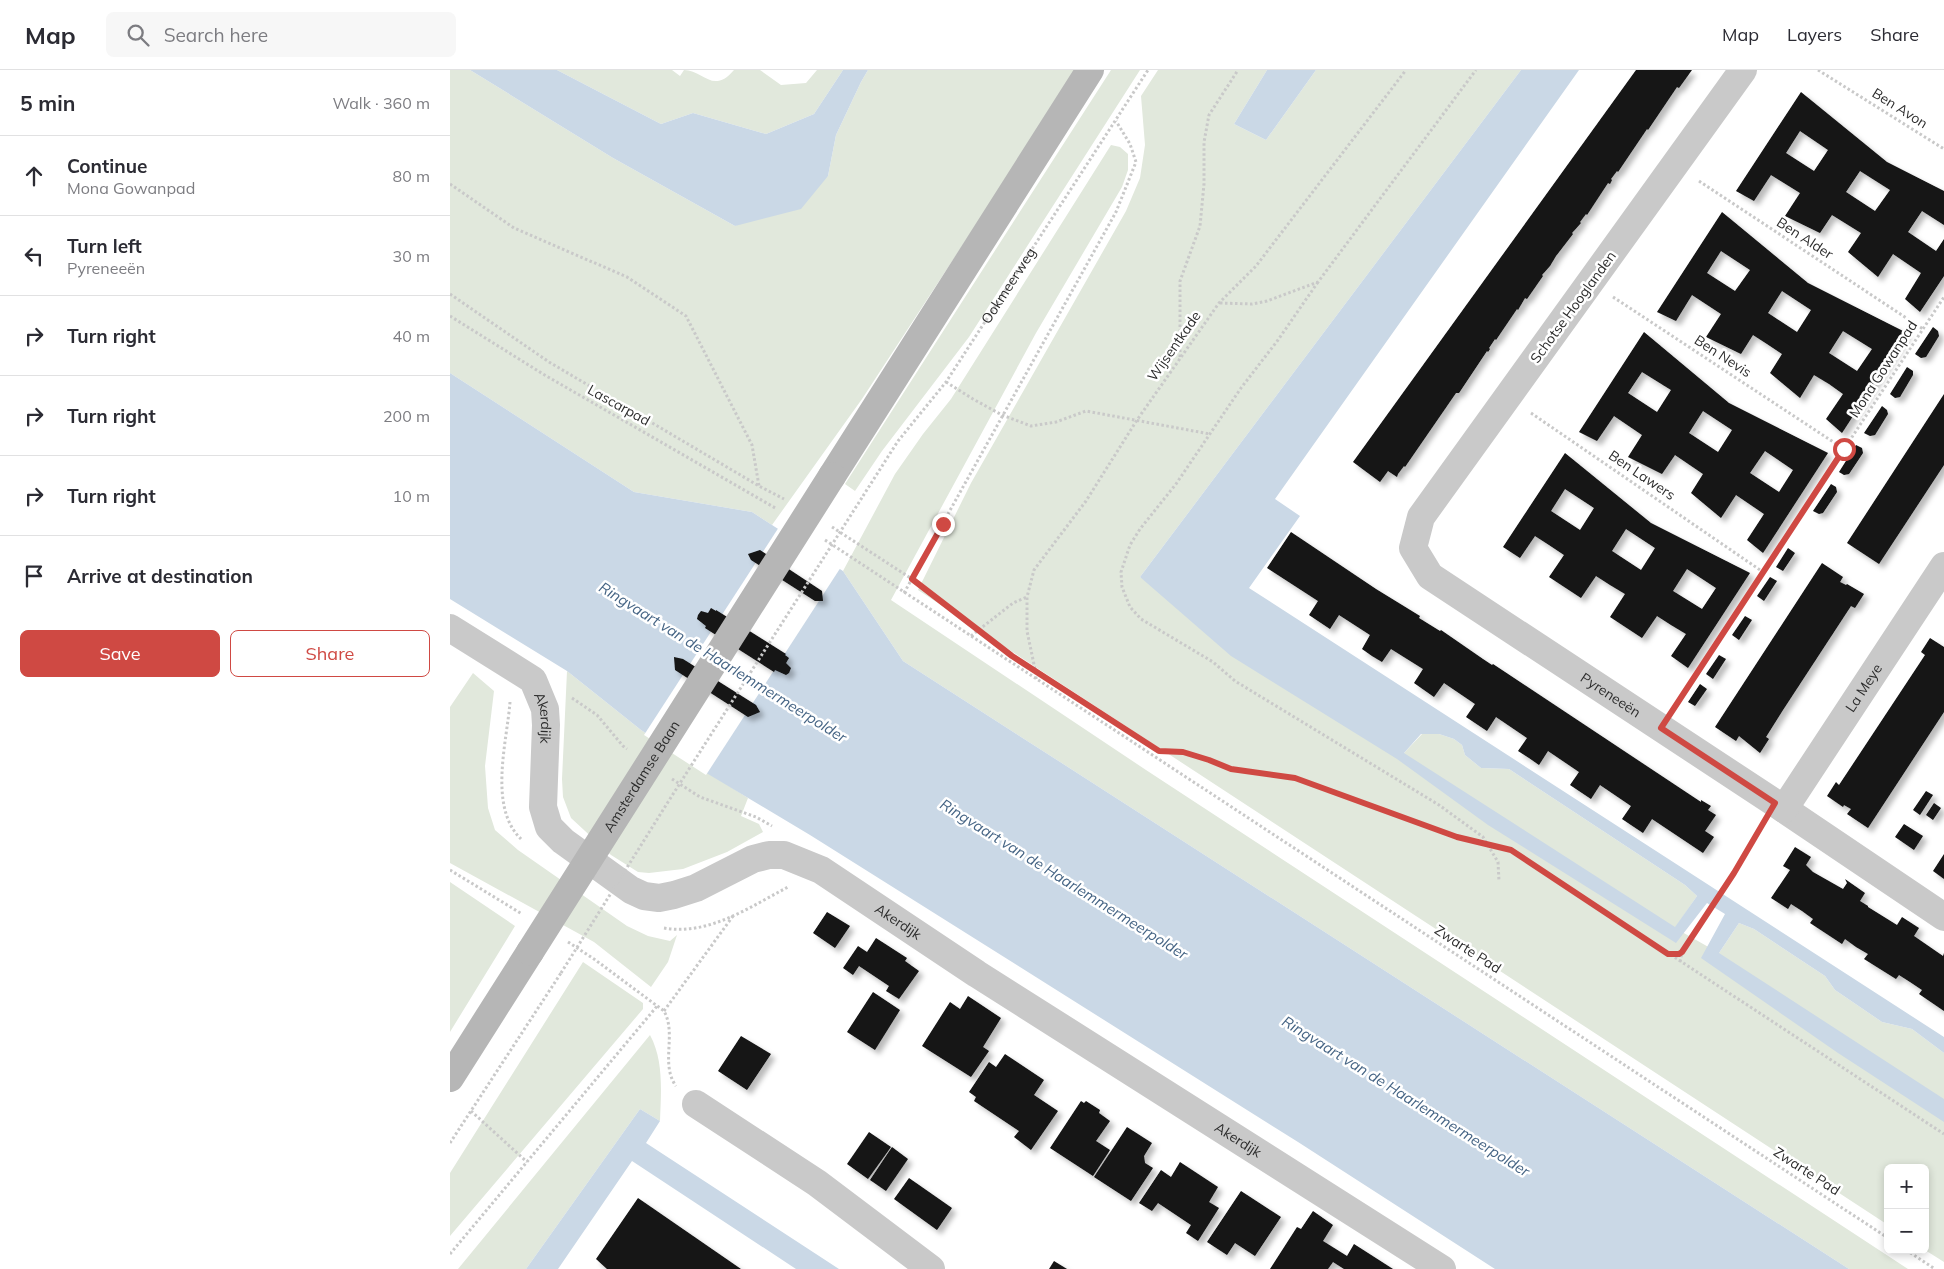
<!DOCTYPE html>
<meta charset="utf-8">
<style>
body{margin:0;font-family:Mulish,sans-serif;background:#f7f7f7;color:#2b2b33}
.controls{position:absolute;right:15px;bottom:15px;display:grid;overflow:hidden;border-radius:8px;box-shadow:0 2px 8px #0003}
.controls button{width:45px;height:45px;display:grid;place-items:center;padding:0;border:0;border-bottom:1px solid #e1e1e2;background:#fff;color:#2b2b33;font:25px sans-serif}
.stop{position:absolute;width:15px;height:15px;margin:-11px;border:4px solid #cf4943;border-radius:50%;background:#fff}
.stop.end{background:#cf4943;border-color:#fff;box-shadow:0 1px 5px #0008}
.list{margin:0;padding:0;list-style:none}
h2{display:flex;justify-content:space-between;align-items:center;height:65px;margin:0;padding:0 20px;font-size:21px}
h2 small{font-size:16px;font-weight:400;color:#7c7c81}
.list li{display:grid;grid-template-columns:32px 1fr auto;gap:15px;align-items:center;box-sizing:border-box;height:80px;padding:0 20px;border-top:1px solid #e1e1e2}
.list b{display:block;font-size:19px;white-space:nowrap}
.list p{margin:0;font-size:16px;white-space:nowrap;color:#7c7c81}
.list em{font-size:16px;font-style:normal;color:#7c7c81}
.actions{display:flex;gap:10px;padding:15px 20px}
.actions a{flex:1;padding:11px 0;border:1px solid #cf4943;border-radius:8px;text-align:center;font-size:18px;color:#cf4943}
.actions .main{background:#cf4943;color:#fff}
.icon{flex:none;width:28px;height:28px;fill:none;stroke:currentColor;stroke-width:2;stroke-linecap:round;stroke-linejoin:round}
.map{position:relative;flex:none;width:1494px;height:1199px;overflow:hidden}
header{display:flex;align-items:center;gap:30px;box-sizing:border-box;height:70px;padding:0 25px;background:#fff;border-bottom:1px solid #e1e1e2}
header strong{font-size:24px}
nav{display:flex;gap:28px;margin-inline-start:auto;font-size:18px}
.search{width:350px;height:45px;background:#f7f7f7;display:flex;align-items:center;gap:12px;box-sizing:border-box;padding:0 18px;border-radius:8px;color:#7c7c81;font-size:19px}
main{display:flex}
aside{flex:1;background:#fff}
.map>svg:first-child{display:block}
.green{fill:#e1e8dc}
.water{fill:#cad8e6;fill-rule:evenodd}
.pier{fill:#fff}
.building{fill:#131313;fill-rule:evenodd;filter:url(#shadow)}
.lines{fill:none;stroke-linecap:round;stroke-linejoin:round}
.path{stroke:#c9c9c9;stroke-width:3;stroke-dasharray:2.5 2.5;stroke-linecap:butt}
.minor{stroke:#c9c9c9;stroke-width:28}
.tertiary{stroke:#c9c9c9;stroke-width:28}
.secondary{stroke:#b6b6b6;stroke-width:28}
.path-bridge{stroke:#c9c9c9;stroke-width:3;stroke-dasharray:2.5 2.5;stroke-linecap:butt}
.secondary-bridge{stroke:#b6b6b6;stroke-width:28}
.route{stroke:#cf4943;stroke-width:6}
.labels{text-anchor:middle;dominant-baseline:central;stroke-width:5;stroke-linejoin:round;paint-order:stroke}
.street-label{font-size:14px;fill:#2c2c2c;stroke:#fff}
.water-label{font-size:15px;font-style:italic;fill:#456484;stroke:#fff}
</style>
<header>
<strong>Map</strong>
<div class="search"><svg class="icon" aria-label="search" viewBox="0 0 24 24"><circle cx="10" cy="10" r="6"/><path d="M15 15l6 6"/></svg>Search here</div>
<nav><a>Map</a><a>Layers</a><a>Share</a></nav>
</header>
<main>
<aside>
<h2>5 min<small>Walk · 360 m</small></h2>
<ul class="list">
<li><svg class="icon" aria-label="ahead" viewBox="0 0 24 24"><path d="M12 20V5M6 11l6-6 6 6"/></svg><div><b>Continue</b><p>Mona Gowanpad</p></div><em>80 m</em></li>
<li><svg class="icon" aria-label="left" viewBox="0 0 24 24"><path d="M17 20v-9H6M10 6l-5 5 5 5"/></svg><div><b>Turn left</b><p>Pyreneeën</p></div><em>30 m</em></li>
<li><svg class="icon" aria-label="right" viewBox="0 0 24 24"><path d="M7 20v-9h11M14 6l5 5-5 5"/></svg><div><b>Turn right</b></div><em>40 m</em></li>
<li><svg class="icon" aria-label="right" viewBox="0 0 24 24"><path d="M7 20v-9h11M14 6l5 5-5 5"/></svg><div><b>Turn right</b></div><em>200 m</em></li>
<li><svg class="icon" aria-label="right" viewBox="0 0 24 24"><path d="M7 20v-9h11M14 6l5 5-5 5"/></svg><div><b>Turn right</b></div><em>10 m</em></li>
<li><svg class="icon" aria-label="arrive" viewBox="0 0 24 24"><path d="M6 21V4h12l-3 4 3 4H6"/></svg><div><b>Arrive at destination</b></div></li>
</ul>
<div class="actions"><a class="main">Save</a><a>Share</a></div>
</aside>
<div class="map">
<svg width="1494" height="1199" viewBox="0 0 1494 1199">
<defs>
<filter id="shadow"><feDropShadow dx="4.5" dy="4.5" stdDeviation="2.5" flood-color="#0004"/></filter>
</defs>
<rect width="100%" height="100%" fill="#fff"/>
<path class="green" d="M0 0H20L163 88 285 156 378 106 386 65 411 12 418 0H627L412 329 322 455 302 442 184 422 0 303Z
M107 0H222L230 6 234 0C253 0 263 25 284 0H310L331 15 356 13 367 0H393L364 44 316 64 243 43 211 54Z
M661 0H690L519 267 432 381 405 421 395 414Z
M708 0H817L784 54 816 70 866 0H1071L690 507 954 683 972 664H989L1004 669 1012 675 1015 685 1031 698 1059 699 1235 815 1247 826 1225 858 1269 883 1289 853 1304 859 1375 906 1385 920 1432 952 1462 959 1494 983V1192L1475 1180V1098H1438V1155L468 520 521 413 676 141 690 108 695 75 691 26Z
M661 75 670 77 678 84V100L672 117 586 263 441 530 696 700 1458 1199H1399L453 591 393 501 445 404 473 364 501 329Z
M117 601 191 660 298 728 291 746 309 754 313 762 277 782 233 799 199 803 188 802 161 785 121 748 113 727 112 709Z
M23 603 44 621 35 696 38 738 45 760 68 780 177 856 198 866 220 871 227 865 218 892 201 917 144 872 0 793V637Z
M0 812 65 856 0 962Z
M133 892 193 933V939L0 1166V1103Z
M200 965C214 991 211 1022 210 1051L190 1039 76 1199H8Z"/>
<path class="water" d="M20 0H107L211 54 243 43 316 64 364 44 393 0H418L411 12 386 65 378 106 351 139 285 156 163 88Z
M817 0H866L816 70 784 54Z
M1071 0H1129L825 429 850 446 799 518 1494 967V983L1462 959 1432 952 1385 920 1375 906 1304 859 1289 853 1269 883 1494 1029V1052L1388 983 1251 888 1275 844 1257 833 1226 873 1038 755 947 689 781 586 690 507ZM971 664H989L1004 669 1012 675 1015 685 1031 698 1059 699 1235 815 1247 826 1225 857 954 683Z
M0 303 184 422 302 442 393 501 453 591 1399 1199H1045L848 1072 360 765 253 701 191 660 117 601 0 529Z
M190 1039 210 1051 196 1073 389 1199H346L182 1091 108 1199H76Z"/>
<path class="pier" d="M329 457 391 497 256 705 194 665Z"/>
<path class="building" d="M1186 0H1242L1229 18 1227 17 1198 60 1197 59 1168 102 1167 101 1161 109 1162 110 1160 114 1158 113 1137 145 1136 144 1130 152 1131 153 1122 163 1123 164 1106 186 1100 196 1092 205 1093 206 1077 229 1075 228 1068 240 1067 239 1046 270 1045 269 1039 278 1040 279 1038 282 1037 281 1009 323H1006L955 397 954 396 948 404 947 407 938 401 930 412 903 392Z
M1351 22 1437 92 1494 121V155L1472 141 1458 162 1486 181 1494 169V206L1470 242 1455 229 1471 203 1443 184 1428 207 1398 182 1411 163 1382 145 1370 163 1335 146 1350 123 1321 105 1304 131 1286 121ZM1350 61 1378 80 1364 101 1336 83ZM1410 101 1440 120 1425 141 1396 122Z
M1272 142 1358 213 1457 263 1392 363 1376 349 1393 324 1379 314 1364 305 1350 328 1320 303 1332 284 1317 274 1303 265 1291 284 1256 267 1271 244 1242 225 1226 251 1207 242ZM1271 181 1300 200 1285 221 1257 203ZM1332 221 1361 240 1347 262 1318 243ZM1393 261 1422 279 1407 301 1379 283Z
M1483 257 1488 261 1489 266 1476 287 1471 288 1465 284Z
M1194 262 1279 333 1378 383 1313 483 1297 470 1314 444 1286 425 1271 448 1241 423 1253 404 1225 385 1212 404 1178 387 1192 365 1164 346 1147 371 1129 362ZM1192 302 1221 320 1207 342 1178 323ZM1253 341 1282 360 1268 382 1239 363ZM1315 381 1343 400 1329 422 1300 403Z
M1457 297 1463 301V305L1450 327 1445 328 1440 324Z
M1494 324V395L1429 494 1397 473Z
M1432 336 1437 340 1438 344 1425 365 1420 366 1414 363Z
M1406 375 1412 378 1413 383 1399 404 1394 405 1389 402Z
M1115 383 1201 453 1300 503 1238 598 1221 586 1236 564 1221 555 1207 546 1192 568 1160 547 1175 524 1160 515 1146 506 1131 528 1099 507 1114 485 1099 475 1085 466 1070 488 1053 477ZM1115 419 1144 438 1130 460 1101 441ZM1176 459 1205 478 1191 500 1162 481ZM1237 499 1266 518 1252 539 1223 521Z
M1381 414 1386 417 1387 422 1373 443 1369 444 1363 441Z
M841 462 926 519 970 546 969 548 990 561 991 560 1033 589 1042 595 1043 594 1251 732V730L1261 736 1258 740 1266 745 1255 761 1264 767 1253 783 1202 749 1193 763 1172 749 1181 736 1150 715 1141 729 1120 715 1129 702 1098 681 1089 695 1079 688 1068 681 1077 668 1046 647 1037 661 1016 647 1025 634 994 613 984 627 964 613 973 599 941 579 932 592 922 586 912 579 920 565 889 545 880 559 859 545 868 531 817 498Z
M1338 478 1345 483 1333 501 1326 497Z
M310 480 372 521 373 531H365L301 490 298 484Z
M1372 493 1393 507 1390 512 1396 515 1397 514 1414 524 1405 538 1401 536 1333 640 1316 667 1319 669 1310 683 1289 666 1286 671 1265 657Z
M1320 507 1327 511 1314 531 1307 526Z
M261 538 266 541V540L336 584 335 585 339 588 336 593 341 598 339 603 336 605 325 600 324 602 255 558 256 556 247 549 248 545 251 541 258 543Z
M1295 546 1302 550 1289 570 1282 565Z
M1480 568 1494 577V642L1418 758 1397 744 1401 739 1394 735 1393 737 1377 726 1386 712 1389 715 1475 585 1471 582Z
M1269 585 1276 589 1263 609 1256 604Z
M224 587 233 589 306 635 310 642 298 647 225 600Z
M1250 614 1257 619 1245 636 1238 632Z
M1476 721 1483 725 1470 745 1463 740Z
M1484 733 1491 738 1483 750 1476 745Z
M1454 754 1473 766 1464 780 1445 767Z
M1345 777 1361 787 1356 795 1363 802 1393 819 1397 813 1395 809 1415 823 1410 831 1418 836V837L1447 855 1452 847 1469 858 1464 866 1493 886 1494 883V941L1469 924 1472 920 1460 912 1449 905 1446 909 1414 889 1418 884 1406 877 1395 869 1392 874 1360 853 1363 849 1352 841 1341 834 1338 839 1321 828 1340 800 1333 796Z
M1494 784V809L1483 801Z
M377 842 400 856 385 878 363 863Z
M426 868 457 888 455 891 469 901 449 929 436 921 439 916 409 896 403 905 393 898 408 876 417 882Z
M423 922 450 940 425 980 397 962Z
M518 926 551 948 533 977 539 981 521 1007 472 976 500 932 510 939Z
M291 966 321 984 297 1020 268 1001Z
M555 984 594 1010 584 1025 608 1041 581 1080 564 1067 569 1061 524 1031 526 1027 519 1022 539 992 546 997Z
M631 1031 634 1033 636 1031 650 1040 649 1043 660 1051 646 1071 660 1080 643 1106 600 1078Z
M677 1057 702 1073 694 1086 695 1093 703 1098 681 1131 644 1107Z
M419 1062 441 1077 418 1109 397 1094Z
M442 1077 458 1089 436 1121 420 1110Z
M730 1092 768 1117 759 1132 769 1138 748 1171 736 1163 741 1155 708 1133 702 1141 689 1133 711 1100 721 1107Z
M459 1108 502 1138 487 1160 444 1129Z
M791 1121 831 1147 805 1186 785 1173 777 1185 757 1172Z
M188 1128 291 1199H157L146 1189Z
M863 1141 883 1155 873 1171 897 1186 904 1174 943 1199H894L883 1192 878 1199H820L847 1157 851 1159Z
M604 1191 617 1199H599Z"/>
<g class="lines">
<g class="path">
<path d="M1368 0 1494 79"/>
<path d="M1249 111 1473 259"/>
<path d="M0 114 64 158 177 207 236 246 302 375 309 416"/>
<path d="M868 212 828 270 791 318 726 414 690 459 680 475 671 502 672 517 680 537 691 549 763 592 785 611 989 735 1033 767 1048 792 1049 811"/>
<path d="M0 224 99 292 309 416 334 429"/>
<path d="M1163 227 1394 379"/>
<path d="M770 233 802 234 817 231 868 212 1026 0"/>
<path d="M0 246 93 304 327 439"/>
<path d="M730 287V211L750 156 754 114V72L759 45 788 0"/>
<path d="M496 312 523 329 552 345 581 356 606 352 636 341 760 364"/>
<path d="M1081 343 1313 502"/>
<path id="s1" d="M413 426 448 371 496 312 698 0"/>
<path d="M382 457 462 509 562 586 709 681 733 683 759 690 781 699 845 708 1007 767 1061 780 1494 1064"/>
<path d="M375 470 1438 1168"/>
<path d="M454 523 666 142 686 92 680 74 666 51"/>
<path d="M521 566 563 533 577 527"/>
<path d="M586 609V604L577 561V527L584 500 636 431 687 350 769 233 806 196 956 0"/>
<path d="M122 628 147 645 173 676 177 679"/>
<path d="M60 632C57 672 38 737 71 769"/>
<path d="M1226 635 1494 227"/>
<path d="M222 709 250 727 306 747 322 756"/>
<path d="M0 800 72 844"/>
<path d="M214 858C258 866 300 837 338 817"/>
<path d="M118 872 144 889 214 941C227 964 210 994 226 1016"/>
<path d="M1219 884 1232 883"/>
<path d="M1230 892 1232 882 1285 803 1311 758"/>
<path d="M214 941 283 846"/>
<path d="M21 1041 77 1092"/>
<path d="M0 1073 111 903"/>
<path d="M1456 1180 1485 1199"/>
<path d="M0 1184 208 935"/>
</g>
<g class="minor">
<path id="s2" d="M1293 0 971 447 963 478 980 506 1325 733 1494 847"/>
<path id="s3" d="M1334 739 1494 496"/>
<path d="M246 1034 367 1113 481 1199"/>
</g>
<path class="tertiary" id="s4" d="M0 558 83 610 95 639 96 655 93 737 99 757 113 771 181 820 194 826 209 828 224 825 246 818 303 789 319 785H334L371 800 527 904 992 1199"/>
<path class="secondary" d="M382 406 640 0
M0 1008 80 882"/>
<path class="path-bridge" d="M111 903 218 732 413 426"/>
<path class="secondary-bridge" id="s5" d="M80 882 382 406"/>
</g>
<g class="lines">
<path class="route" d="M493 454 462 509 562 586 709 681 733 682 759 690 781 699 845 708 1007 767 1061 780 1218 884H1229L1232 882 1284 803 1325 733 1211 658 1394 379"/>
</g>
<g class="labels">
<g class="street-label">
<text transform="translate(1450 38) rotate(32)">Ben Avon</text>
<text transform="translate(1355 168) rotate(33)">Ben Alder</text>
<text stroke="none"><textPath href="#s1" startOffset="256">Ookmeerweg</textPath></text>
<text transform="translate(1123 237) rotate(-54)">Schotse Hooglanden</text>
<text transform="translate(724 276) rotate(-55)">Wijsentkade</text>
<text transform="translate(1273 286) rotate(33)">Ben Nevis</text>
<text transform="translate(1433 299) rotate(-57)">Mona Gowanpad</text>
<text transform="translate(169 335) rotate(29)">Lascarpad</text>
<text transform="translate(1192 405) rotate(34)">Ben Lawers</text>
<text stroke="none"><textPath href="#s3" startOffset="145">La Meye</textPath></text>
<text stroke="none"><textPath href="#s2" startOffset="832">Pyreneeën</textPath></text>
<text stroke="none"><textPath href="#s4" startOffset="138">Akerdijk</textPath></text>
<text stroke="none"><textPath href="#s5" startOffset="208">Amsterdamse Baan</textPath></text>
<text stroke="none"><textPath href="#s4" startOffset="648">Akerdijk</textPath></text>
<text transform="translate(1018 879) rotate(33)">Zwarte Pad</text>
<text stroke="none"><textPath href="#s4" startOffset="1052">Akerdijk</textPath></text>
<text transform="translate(1357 1101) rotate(33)">Zwarte Pad</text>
</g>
<g class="water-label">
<text transform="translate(273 592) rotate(32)">Ringvaart van de Haarlemmermeerpolder</text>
<text transform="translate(614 809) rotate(32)">Ringvaart van de Haarlemmermeerpolder</text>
<text transform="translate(956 1026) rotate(32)">Ringvaart van de Haarlemmermeerpolder</text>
</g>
</g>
</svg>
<div class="controls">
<button>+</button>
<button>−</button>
</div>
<div class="stop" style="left:1394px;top:379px"></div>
<div class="stop end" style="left:493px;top:454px"></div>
</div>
</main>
